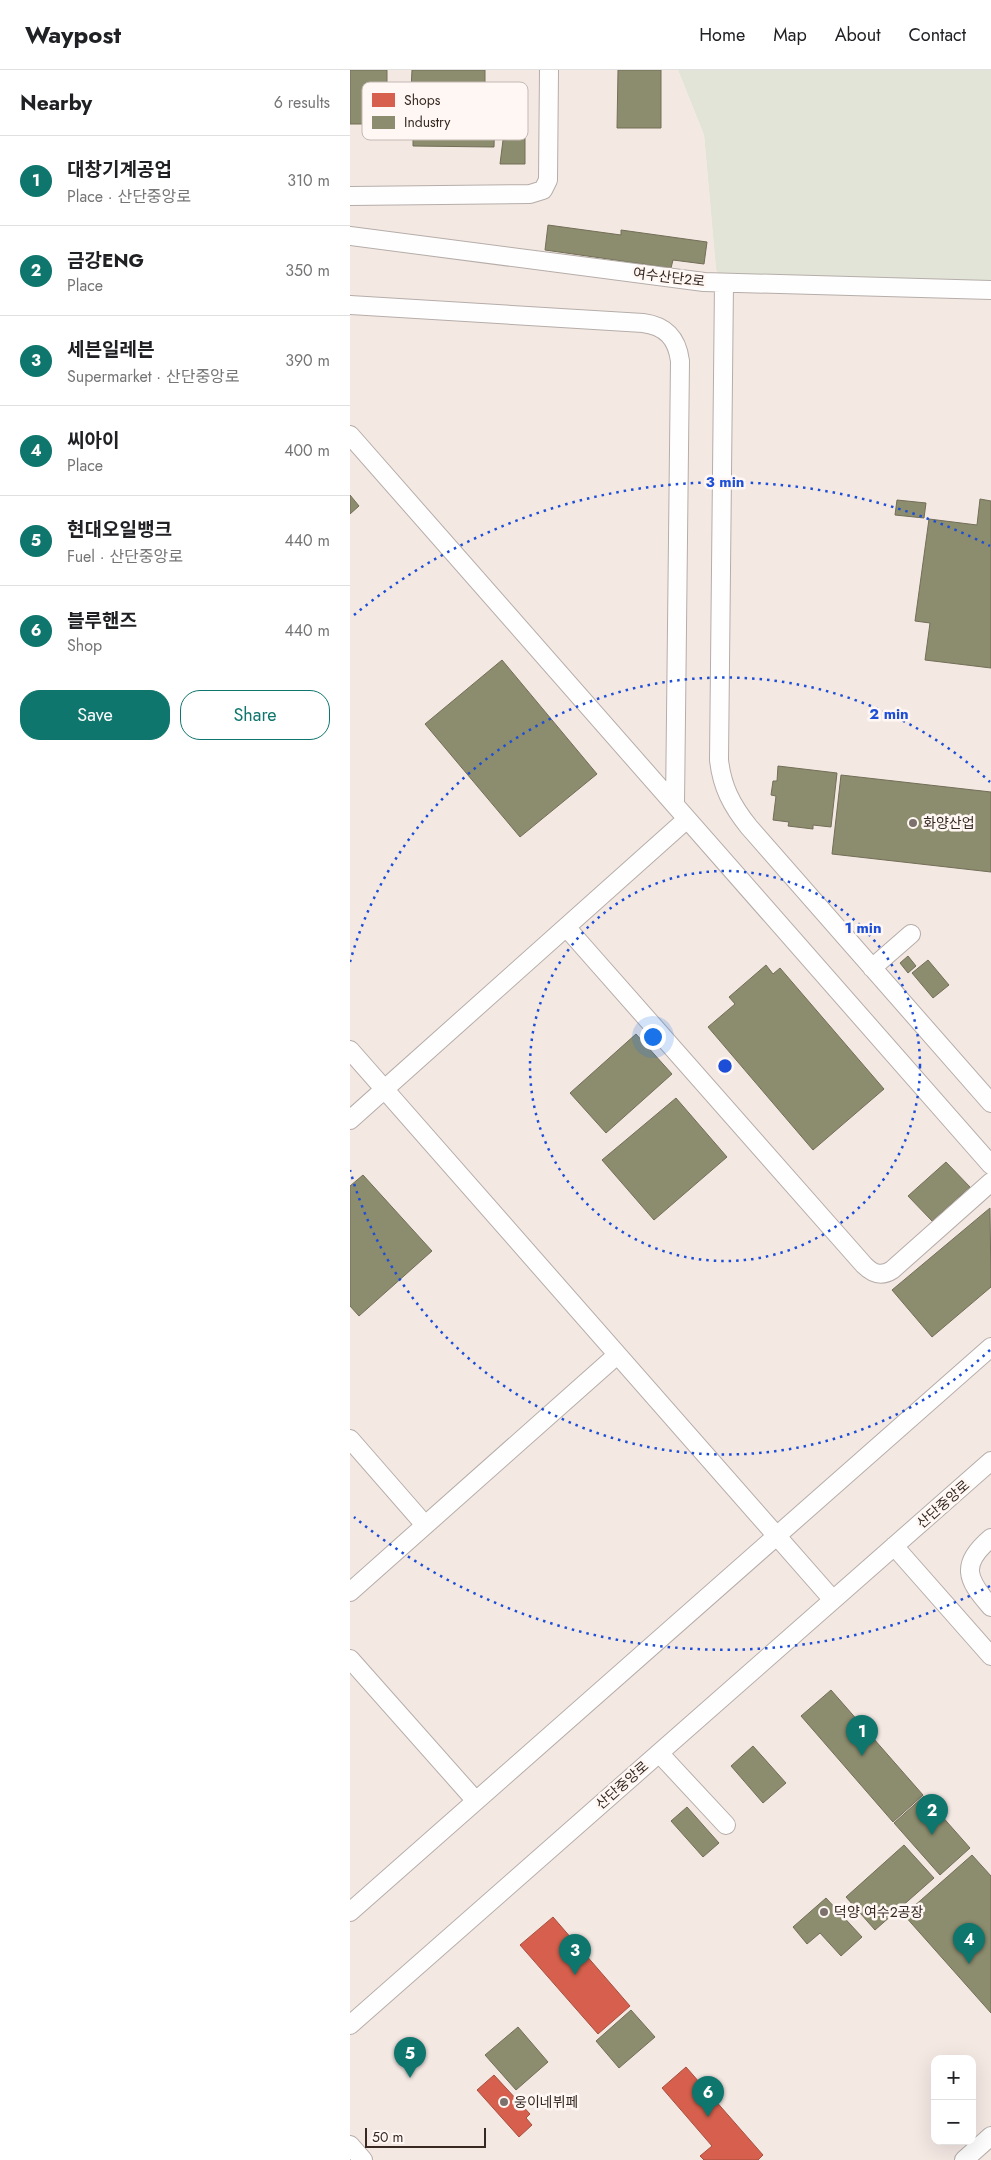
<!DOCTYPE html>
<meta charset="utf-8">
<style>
body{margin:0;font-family:Jost,"Noto Sans KR",sans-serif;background:#f2f2f2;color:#202124}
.controls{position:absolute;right:15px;bottom:15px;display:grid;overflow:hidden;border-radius:10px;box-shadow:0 5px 20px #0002}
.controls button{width:45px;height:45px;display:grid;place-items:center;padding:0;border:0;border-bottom:1px solid #e0e0e0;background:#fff;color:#202124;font:25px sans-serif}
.scale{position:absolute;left:15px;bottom:12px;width:121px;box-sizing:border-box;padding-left:5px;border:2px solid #372922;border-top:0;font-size:14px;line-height:18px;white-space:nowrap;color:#372922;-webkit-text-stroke:4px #fff7f3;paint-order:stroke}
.you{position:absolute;left:302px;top:966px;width:18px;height:18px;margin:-12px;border:4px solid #fff;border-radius:50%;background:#1a73e8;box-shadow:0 0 0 8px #1a73e833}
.badge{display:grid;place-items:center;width:32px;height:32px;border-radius:50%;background:#0f766e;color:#fff;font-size:16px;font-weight:700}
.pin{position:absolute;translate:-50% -41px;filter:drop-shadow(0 1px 2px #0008)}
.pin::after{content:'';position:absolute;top:26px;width:18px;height:15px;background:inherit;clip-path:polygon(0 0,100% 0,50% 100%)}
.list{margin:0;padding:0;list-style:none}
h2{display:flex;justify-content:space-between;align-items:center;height:65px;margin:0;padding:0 20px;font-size:21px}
h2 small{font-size:16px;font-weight:400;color:#757577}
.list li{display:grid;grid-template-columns:32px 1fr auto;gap:15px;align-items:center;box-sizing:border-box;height:90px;padding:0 20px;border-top:1px solid #e0e0e0}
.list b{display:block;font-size:19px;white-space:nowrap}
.list p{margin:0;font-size:16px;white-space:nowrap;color:#757577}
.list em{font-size:16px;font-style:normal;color:#757577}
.actions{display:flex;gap:10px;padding:15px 20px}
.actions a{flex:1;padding:11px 0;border:1px solid #0f766e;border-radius:20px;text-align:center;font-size:18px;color:#0f766e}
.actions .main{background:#0f766e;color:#fff}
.map{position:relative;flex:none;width:641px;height:2090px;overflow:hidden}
header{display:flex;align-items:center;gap:30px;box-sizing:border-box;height:70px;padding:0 25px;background:#fff;border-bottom:1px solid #e0e0e0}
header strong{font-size:24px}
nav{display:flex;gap:28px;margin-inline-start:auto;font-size:18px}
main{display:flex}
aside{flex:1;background:#fff}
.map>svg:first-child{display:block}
.built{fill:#f4e8e3;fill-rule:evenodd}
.green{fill:#e2e4d7}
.shops{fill:#d6604d;stroke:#a65040}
.industry{fill:#8c8c6e;stroke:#726e57}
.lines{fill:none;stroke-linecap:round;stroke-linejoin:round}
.minor-casing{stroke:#b5ada9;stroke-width:20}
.minor{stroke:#fffefe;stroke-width:18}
.ring{fill:none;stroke:#1d4ed8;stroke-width:2.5;stroke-dasharray:2.5 5}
.poi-dot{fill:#7c716c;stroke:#fff7f3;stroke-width:2}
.labels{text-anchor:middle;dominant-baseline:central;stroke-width:5;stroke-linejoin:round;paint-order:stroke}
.street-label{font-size:14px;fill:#372922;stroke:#fff7f3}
.poi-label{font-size:14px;fill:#372922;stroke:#fff7f3;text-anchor:start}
.key{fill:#fff7f3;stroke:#c3b9b4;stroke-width:1}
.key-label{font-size:14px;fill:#372922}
.centre{fill:#1d4ed8;stroke:#fff7f3;stroke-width:2.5}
.ring-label{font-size:15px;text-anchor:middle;font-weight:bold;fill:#1d4ed8;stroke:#fff7f3;stroke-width:5;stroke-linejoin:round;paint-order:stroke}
</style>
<header>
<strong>Waypost</strong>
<nav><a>Home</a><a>Map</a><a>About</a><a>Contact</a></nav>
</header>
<main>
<aside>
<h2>Nearby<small>6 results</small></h2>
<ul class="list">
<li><span class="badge">1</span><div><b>대창기계공업</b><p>Place · 산단중앙로</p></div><em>310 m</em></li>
<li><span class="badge">2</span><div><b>금강ENG</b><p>Place</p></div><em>350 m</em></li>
<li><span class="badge">3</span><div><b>세븐일레븐</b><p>Supermarket · 산단중앙로</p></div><em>390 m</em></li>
<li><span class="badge">4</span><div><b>씨아이</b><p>Place</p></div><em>400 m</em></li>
<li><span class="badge">5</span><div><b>현대오일뱅크</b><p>Fuel · 산단중앙로</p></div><em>440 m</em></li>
<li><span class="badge">6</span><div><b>블루핸즈</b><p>Shop</p></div><em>440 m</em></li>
</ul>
<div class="actions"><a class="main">Save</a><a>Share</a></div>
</aside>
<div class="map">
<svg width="641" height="2090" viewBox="0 0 641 2090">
<rect width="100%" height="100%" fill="#fcf8f6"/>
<path class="built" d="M0 0H328L354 65 366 198 641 220V2090H0ZM585 1989H622V2071H585Z"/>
<path class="green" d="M328 0H641V220L374 213 366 199 354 65Z"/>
<path class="shops" d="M203 1847 280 1936 248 1964 170 1875Z
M336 1997 413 2085 408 2090H354L350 2086 362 2076 312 2018Z
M144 2005 180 2044 176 2048 182 2055 169 2067 127 2020Z"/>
<path class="industry" d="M0 0H37V54H0Z
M62 0H135V38H68V20H61Z
M268 0H311V58H267Z
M63 40 145 42 144 77 63 76Z
M152 43H175V94H150L153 70H156L157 63H152Z
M198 155 271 165V160L357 172 354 194 323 190 321 198 195 180Z
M0 425 9 436 0 444Z
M630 429 641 431V598L575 590 580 553 565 551 579 449 627 455Z
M547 430 576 433 574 448 545 445Z
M152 590 247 704 170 767 75 654Z
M428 696 487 703 481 757 463 755V759L438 756 439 752 423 750 426 726 421 725 423 711H427Z
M491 705 641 722V802L482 784Z
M558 886 566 896 558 903 550 893Z
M578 890 599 915 583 928 562 903Z
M416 895 423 904 430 898 534 1019 463 1080 358 957 385 934 379 927Z
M286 964 322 1004 256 1063 220 1023Z
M326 1028 377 1087 304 1150 252 1090Z
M596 1092 620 1117 582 1151 558 1126Z
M13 1105 82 1181 9 1246 0 1236V1116Z
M640 1138 641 1217 582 1267 542 1220Z
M481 1620 573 1725 543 1752 451 1646Z
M403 1676 436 1713 413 1733 381 1696Z
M574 1726 620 1778 590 1805 544 1753Z
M337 1737 369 1773 353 1787 321 1751Z
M554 1775 584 1808 525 1860 496 1827Z
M622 1785 641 1806V1943L554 1845Z
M476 1828 512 1867 491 1886 470 1863 457 1874 443 1857Z
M281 1940 305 1967 269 1998 246 1971Z
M168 1957 198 1992 166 2020 135 1985Z"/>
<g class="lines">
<defs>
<path id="minor" d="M0 126 180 124 193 120 198 110 199 0
M0 166 354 212 641 220
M374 213 369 690C372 717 382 736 399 757L641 1033
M0 235 293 253C316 256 327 268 330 291L325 735
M0 365 641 1095
M216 857 514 1195C523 1204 531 1207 542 1200L641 1112
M522 898 561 864
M0 980 483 1530
M0 1050 337 749
M0 1369 75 1455
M641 1468C610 1494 616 1509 641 1537
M544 1476 641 1586
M0 1522 267 1285
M0 1589 126 1731
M309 1683 376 1755
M0 1842 641 1277
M0 1955 641 1391
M0 2075 13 2090
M614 2090 641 2066"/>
</defs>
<use href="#minor" class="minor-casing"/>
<use href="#minor" class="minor"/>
</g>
<g class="ring">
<circle cx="375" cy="996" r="195"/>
<path d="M640 1280A389 389 0 0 1 0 1100M0 892A389 389 0 0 1 640 712"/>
<path d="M640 1516A584 584 0 0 1 4 1447M4 545A584 584 0 0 1 640 476"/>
</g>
<g class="poi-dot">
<circle cx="563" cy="753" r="5"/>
<circle cx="474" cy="1842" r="5"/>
<circle cx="154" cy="2032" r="5"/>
</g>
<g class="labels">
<g class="street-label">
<text transform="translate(319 207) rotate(7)">여수산단2로</text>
<text transform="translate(593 1434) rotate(-41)">산단중앙로</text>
<text transform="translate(272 1715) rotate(-41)">산단중앙로</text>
</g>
<g class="poi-label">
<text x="573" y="753">화양산업</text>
<text x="484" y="1842">덕양 여수2공장</text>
<text x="164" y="2032">웅이네뷔페</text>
</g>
</g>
<rect x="12" y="12" width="166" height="58" rx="8" class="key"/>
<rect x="22" y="23" width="23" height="14" fill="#d6604d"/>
<rect x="22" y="46" width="23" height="13" fill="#8c8c6e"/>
<g class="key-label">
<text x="54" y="35">Shops</text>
<text x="54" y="57">Industry</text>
</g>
<circle cx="375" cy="996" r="8" class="centre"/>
<g class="ring-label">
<text x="375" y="417">3 min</text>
<text x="539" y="649">2 min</text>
<text x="513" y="863">1 min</text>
</g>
</svg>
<div class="controls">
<button>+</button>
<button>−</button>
</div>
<div class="scale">50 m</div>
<div class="you"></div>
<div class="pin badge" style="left:512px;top:1686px">1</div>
<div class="pin badge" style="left:582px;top:1765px">2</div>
<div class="pin badge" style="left:225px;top:1905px">3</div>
<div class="pin badge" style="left:619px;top:1894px">4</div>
<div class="pin badge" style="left:60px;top:2008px">5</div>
<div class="pin badge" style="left:358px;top:2047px">6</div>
</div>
</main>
